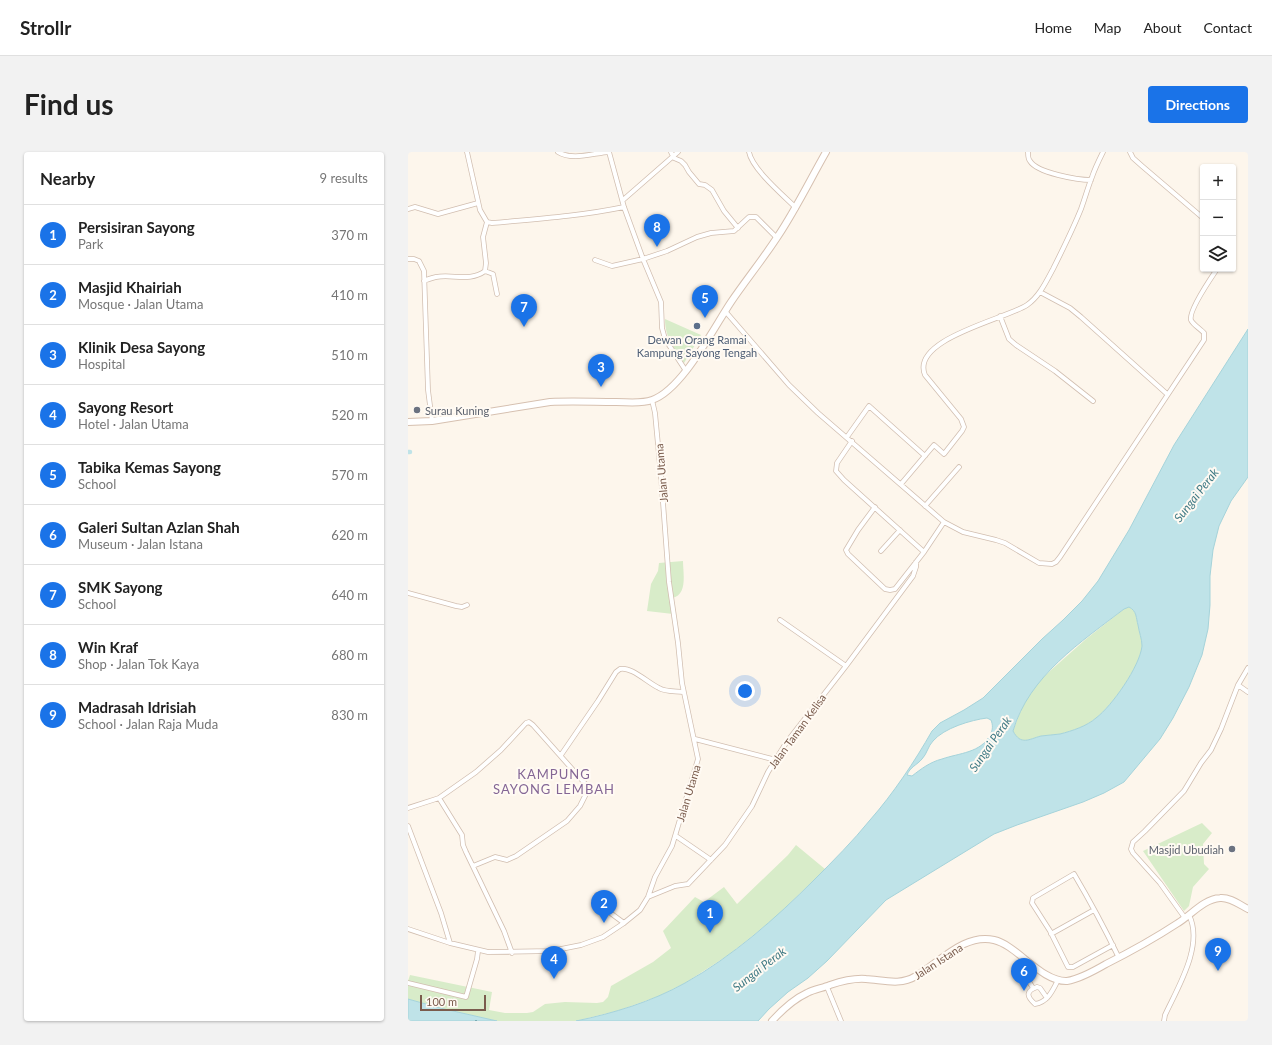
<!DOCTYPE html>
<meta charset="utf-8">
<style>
body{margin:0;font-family:Lato,sans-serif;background:#f2f2f2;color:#222}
.controls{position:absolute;right:12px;top:12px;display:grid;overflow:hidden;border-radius:4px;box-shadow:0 1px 3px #0004}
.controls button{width:36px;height:36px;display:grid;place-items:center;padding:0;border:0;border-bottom:1px solid #e0e0e0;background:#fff;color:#222;font:20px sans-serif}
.scale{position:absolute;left:12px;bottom:10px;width:66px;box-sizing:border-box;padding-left:4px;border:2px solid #7a5c4d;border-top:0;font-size:11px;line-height:14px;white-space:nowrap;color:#7a5c4d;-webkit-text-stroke:3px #fffaf3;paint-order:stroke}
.you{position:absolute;left:337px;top:539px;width:14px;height:14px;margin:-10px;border:3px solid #fff;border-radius:50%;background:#1a73e8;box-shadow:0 0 0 6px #1a73e833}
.badge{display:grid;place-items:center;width:26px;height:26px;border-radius:50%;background:#1a73e8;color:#fff;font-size:13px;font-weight:700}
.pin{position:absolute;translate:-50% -33px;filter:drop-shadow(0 1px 2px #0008)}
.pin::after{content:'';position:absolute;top:21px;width:14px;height:12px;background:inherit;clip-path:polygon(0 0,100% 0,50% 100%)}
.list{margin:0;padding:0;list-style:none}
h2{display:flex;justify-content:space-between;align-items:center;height:52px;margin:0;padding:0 16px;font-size:17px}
h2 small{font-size:13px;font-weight:400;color:#767676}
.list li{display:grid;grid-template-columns:26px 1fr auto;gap:12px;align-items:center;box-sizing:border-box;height:60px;padding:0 16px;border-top:1px solid #e0e0e0}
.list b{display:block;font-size:15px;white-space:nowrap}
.list p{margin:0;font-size:13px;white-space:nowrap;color:#767676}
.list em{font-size:13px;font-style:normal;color:#767676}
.icon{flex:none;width:22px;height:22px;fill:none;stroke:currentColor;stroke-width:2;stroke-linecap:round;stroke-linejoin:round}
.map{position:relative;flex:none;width:840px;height:869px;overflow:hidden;border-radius:4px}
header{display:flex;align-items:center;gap:24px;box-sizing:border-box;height:56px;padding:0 20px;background:#fff;border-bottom:1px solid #e0e0e0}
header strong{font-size:19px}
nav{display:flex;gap:22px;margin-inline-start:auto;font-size:14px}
.intro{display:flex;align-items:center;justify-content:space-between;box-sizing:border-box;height:96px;padding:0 24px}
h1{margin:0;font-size:28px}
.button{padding:10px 18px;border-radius:4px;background:#1a73e8;color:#fff;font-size:14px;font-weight:700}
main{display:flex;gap:24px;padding:0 24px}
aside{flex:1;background:#fff;border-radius:4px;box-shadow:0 1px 3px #0004}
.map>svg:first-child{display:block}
.green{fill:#d8ecc9}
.water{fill:#bfe3e8;stroke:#a5d3da;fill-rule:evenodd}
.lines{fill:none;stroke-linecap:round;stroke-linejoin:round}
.canal{stroke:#bfe3e8;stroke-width:4.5}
.ferry{stroke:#437c86;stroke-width:1;stroke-dasharray:5 4;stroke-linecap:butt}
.street-casing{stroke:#d1beb0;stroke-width:5.5}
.secondary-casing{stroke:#d6c0b0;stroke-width:8}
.street{stroke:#fff;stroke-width:4}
.secondary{stroke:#fff;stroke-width:6}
.service-dot{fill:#5c6f8a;stroke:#fffaf3;stroke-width:1.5}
.worship-dot{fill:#6b7280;stroke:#fffaf3;stroke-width:1.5}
.labels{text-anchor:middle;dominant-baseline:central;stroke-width:4;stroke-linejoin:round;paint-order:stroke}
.service-label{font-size:11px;fill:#4e5e75;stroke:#fffaf3}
.worship-label{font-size:11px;fill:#5b616d;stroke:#fffaf3;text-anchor:start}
.street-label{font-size:11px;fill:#7a5c4d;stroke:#fffaf3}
.water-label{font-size:12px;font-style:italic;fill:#437c86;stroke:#fffaf3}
.quarter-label{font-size:13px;letter-spacing:1px;fill:#846695;stroke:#fffaf3}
</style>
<header>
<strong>Strollr</strong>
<nav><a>Home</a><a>Map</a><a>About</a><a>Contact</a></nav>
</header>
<div class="intro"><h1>Find us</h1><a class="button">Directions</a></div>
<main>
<aside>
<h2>Nearby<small>9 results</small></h2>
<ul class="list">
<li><span class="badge">1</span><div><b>Persisiran Sayong</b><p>Park</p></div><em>370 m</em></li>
<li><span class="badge">2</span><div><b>Masjid Khairiah</b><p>Mosque · Jalan Utama</p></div><em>410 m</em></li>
<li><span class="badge">3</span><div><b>Klinik Desa Sayong</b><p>Hospital</p></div><em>510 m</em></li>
<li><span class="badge">4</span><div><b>Sayong Resort</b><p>Hotel · Jalan Utama</p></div><em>520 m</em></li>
<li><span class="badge">5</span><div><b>Tabika Kemas Sayong</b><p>School</p></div><em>570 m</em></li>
<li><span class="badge">6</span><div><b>Galeri Sultan Azlan Shah</b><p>Museum · Jalan Istana</p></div><em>620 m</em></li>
<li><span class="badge">7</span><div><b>SMK Sayong</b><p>School</p></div><em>640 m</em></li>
<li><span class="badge">8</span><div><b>Win Kraf</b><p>Shop · Jalan Tok Kaya</p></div><em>680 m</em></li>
<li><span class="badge">9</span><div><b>Madrasah Idrisiah</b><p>School · Jalan Raja Muda</p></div><em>830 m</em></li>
</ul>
</aside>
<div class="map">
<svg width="840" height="869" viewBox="0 0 840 869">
<rect width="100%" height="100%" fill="#fdf6ec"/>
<path class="green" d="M257 167 293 183 276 211C266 196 257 186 257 167Z
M275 409C275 421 280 443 264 446L265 462 239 459 243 432 250 419 251 411Z
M721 455C729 459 728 466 730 473 731 480 734 487 734 494 732 514 704 554 688 566 679 574 664 579 652 582 646 583 639 583 633 584 621 587 613 594 605 579L616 550 633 527 678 487 716 457Z
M794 671 804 681 795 692 796 712 801 717 785 735 781 754 776 759 735 699Z
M388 693 417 717 369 764 322 802 277 831 251 844 212 858 168 869H89L32 856 0 847V829L2 823 84 840 81 858 97 861H119L125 860 137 852 157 850 189 851 195 850 200 845 203 834 245 810 263 796 255 779 287 745 296 750 316 735 329 752 380 703Z"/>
<path class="water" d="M840 177V325L823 349 811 374 805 398 802 424V453L800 477 794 503 781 535 765 566 752 587 716 630 696 641 675 650 609 673 586 682 478 748 419 809 400 826 380 840 361 857 350 869H168C206 861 243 850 277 831 325 804 367 767 406 728 426 708 445 689 462 668 485 642 507 609 524 579L532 571 556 558 575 546 634 487 655 468 674 449 690 429 721 378 766 293ZM721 455C729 459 728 466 730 473 731 480 734 487 734 494 732 514 704 554 688 566 679 574 664 579 652 582 646 583 639 583 633 584 621 587 613 594 605 579 621 524 673 490 716 457ZM579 566 583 568C585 573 585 578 582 583 573 601 551 601 534 607 522 610 513 617 504 624L499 623C502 615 509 613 514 607 519 602 520 594 525 589 536 576 563 568 579 566Z
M0 847 32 856 89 869H0Z"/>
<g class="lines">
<path class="canal" d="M0 300H2"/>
<path class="ferry" d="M68 868V869"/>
<defs>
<path id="street" d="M59 0 72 58 79 70 84 71C128 67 173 64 216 55
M150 0C164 9 186 1 201 0
M201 0 216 55 235 107 253 150 254 176 257 187 278 219
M263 0 266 6 273 9 277 13 281 20 291 32 297 33 304 38 316 59 330 76
M341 0C344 17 375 43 388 56
M620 0C620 3 620 7 622 9 629 21 670 28 683 28
M722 0 725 6 734 14 795 66
M215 48 270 0
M0 57 7 55 30 62 70 51
M0 107H6L11 109 16 119 20 238 24 269
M187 108 204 114 235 107 259 99 289 85 303 81 326 79 341 65H348L369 86
M77 119 85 122 89 142
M16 129C20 127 24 126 28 125 45 122 62 130 77 119L78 111 75 85 79 70
M632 140 662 156 673 165 759 242
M317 159 381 233 410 261 536 370 555 380 588 388 597 391 631 411 644 412 648 410 652 405 796 188V181C793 177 785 173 783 168 780 159 803 126 809 117
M592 164 601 187 608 193 647 219 685 249
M439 285 461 254 517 304
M444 289 429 311 428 319 436 328 516 400
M493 332 526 293 536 302 554 279 556 275 553 267 517 223C502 187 598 167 619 153 631 145 638 130 645 117 655 97 665 77 673 57 677 46 680 35 684 25 687 16 691 8 695 0
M517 354 551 315
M467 355 450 378 438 398 440 402 477 437 482 438 487 437 516 400 536 370
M473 399 492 378
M0 441 48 454 54 455 59 453
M372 468 438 514
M830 533 840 540
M287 587 368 608
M153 603 190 549 208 520 212 517C223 514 240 531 251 536 257 540 268 539 275 540
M31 646 54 683 55 693 58 700 96 779 104 801
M0 656 31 646 68 620 93 598 118 571 121 570 125 573 181 636 172 654 159 669 108 704 99 708 87 705 65 714
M0 674 33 761 42 791
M268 684 303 708
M189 743 197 757 216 771
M240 745 267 734 280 732 317 693 344 654 360 620 378 591 438 514 505 424 508 415V410
M777 766 752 731 725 701 723 697 725 690 737 679 776 639 793 611 803 598 813 577 830 533 840 516
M0 777 42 791 80 800 143 799 173 793 195 785 216 771 232 758 240 745 247 725 264 694 290 607 274 531 270 491 261 430 253 324 247 261 244 248
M643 782 686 758
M705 793 665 815H660L642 779 624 751 625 746 666 722C682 749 697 777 711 806
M615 806 613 817 625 836
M0 831 58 845 69 807 70 799
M419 835 433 869
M639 846 632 836 629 835C618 839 618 844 627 852 640 850 645 838 650 828
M756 869 757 863C770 835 796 793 781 763"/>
<path id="secondary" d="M0 270 24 269 142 250C164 249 186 250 208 250 220 250 233 252 244 248 274 238 305 177 323 150 338 128 355 107 370 84 388 57 402 28 418 0
M364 869C374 858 386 847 399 841 407 837 415 836 422 833 434 829 446 826 458 827 475 828 492 834 508 824 531 811 556 781 586 788 609 793 633 830 659 829 672 827 686 819 698 812 722 800 747 786 770 771 783 763 796 747 812 746 822 745 832 753 840 757"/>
</defs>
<use href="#street" class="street-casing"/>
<use href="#secondary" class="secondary-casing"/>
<use href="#street" class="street"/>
<use href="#secondary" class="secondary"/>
</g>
<circle class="service-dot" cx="289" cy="174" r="4"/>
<g class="worship-dot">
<circle cx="9" cy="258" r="4"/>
<circle cx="824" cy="697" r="4"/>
</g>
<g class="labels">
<g class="service-label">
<text x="289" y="187">Dewan Orang Ramai<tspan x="289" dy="13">Kampung Sayong Tengah</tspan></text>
</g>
<g class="worship-label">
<text x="17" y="258">Surau Kuning</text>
<text x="816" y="697" text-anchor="end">Masjid Ubudiah</text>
</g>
<g class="street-label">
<text transform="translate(253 321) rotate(-95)">Jalan Utama</text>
<text transform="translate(389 579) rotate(-54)">Jalan Taman Kelisa</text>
<text transform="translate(280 641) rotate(-73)">Jalan Utama</text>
<text transform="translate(530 809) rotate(-33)">Jalan Istana</text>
</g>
<g class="water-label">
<text transform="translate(788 343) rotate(-52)">Sungai Perak</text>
<text transform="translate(582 592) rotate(-55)">Sungai Perak</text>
<text transform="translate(351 817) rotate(-38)">Sungai Perak</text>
</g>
<g class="quarter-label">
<text x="146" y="622">KAMPUNG<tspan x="146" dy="15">SAYONG LEMBAH</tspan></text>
</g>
</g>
</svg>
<div class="controls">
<button>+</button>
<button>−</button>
<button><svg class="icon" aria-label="layers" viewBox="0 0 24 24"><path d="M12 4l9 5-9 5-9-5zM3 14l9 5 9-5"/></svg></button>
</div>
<div class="scale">100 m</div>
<div class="you"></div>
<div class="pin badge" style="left:302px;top:781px">1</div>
<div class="pin badge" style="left:196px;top:771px">2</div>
<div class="pin badge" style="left:193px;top:235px">3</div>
<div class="pin badge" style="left:146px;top:827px">4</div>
<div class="pin badge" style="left:297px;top:166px">5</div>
<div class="pin badge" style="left:616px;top:839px">6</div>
<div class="pin badge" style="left:116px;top:175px">7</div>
<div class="pin badge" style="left:249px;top:95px">8</div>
<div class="pin badge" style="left:810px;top:819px">9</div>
</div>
</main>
